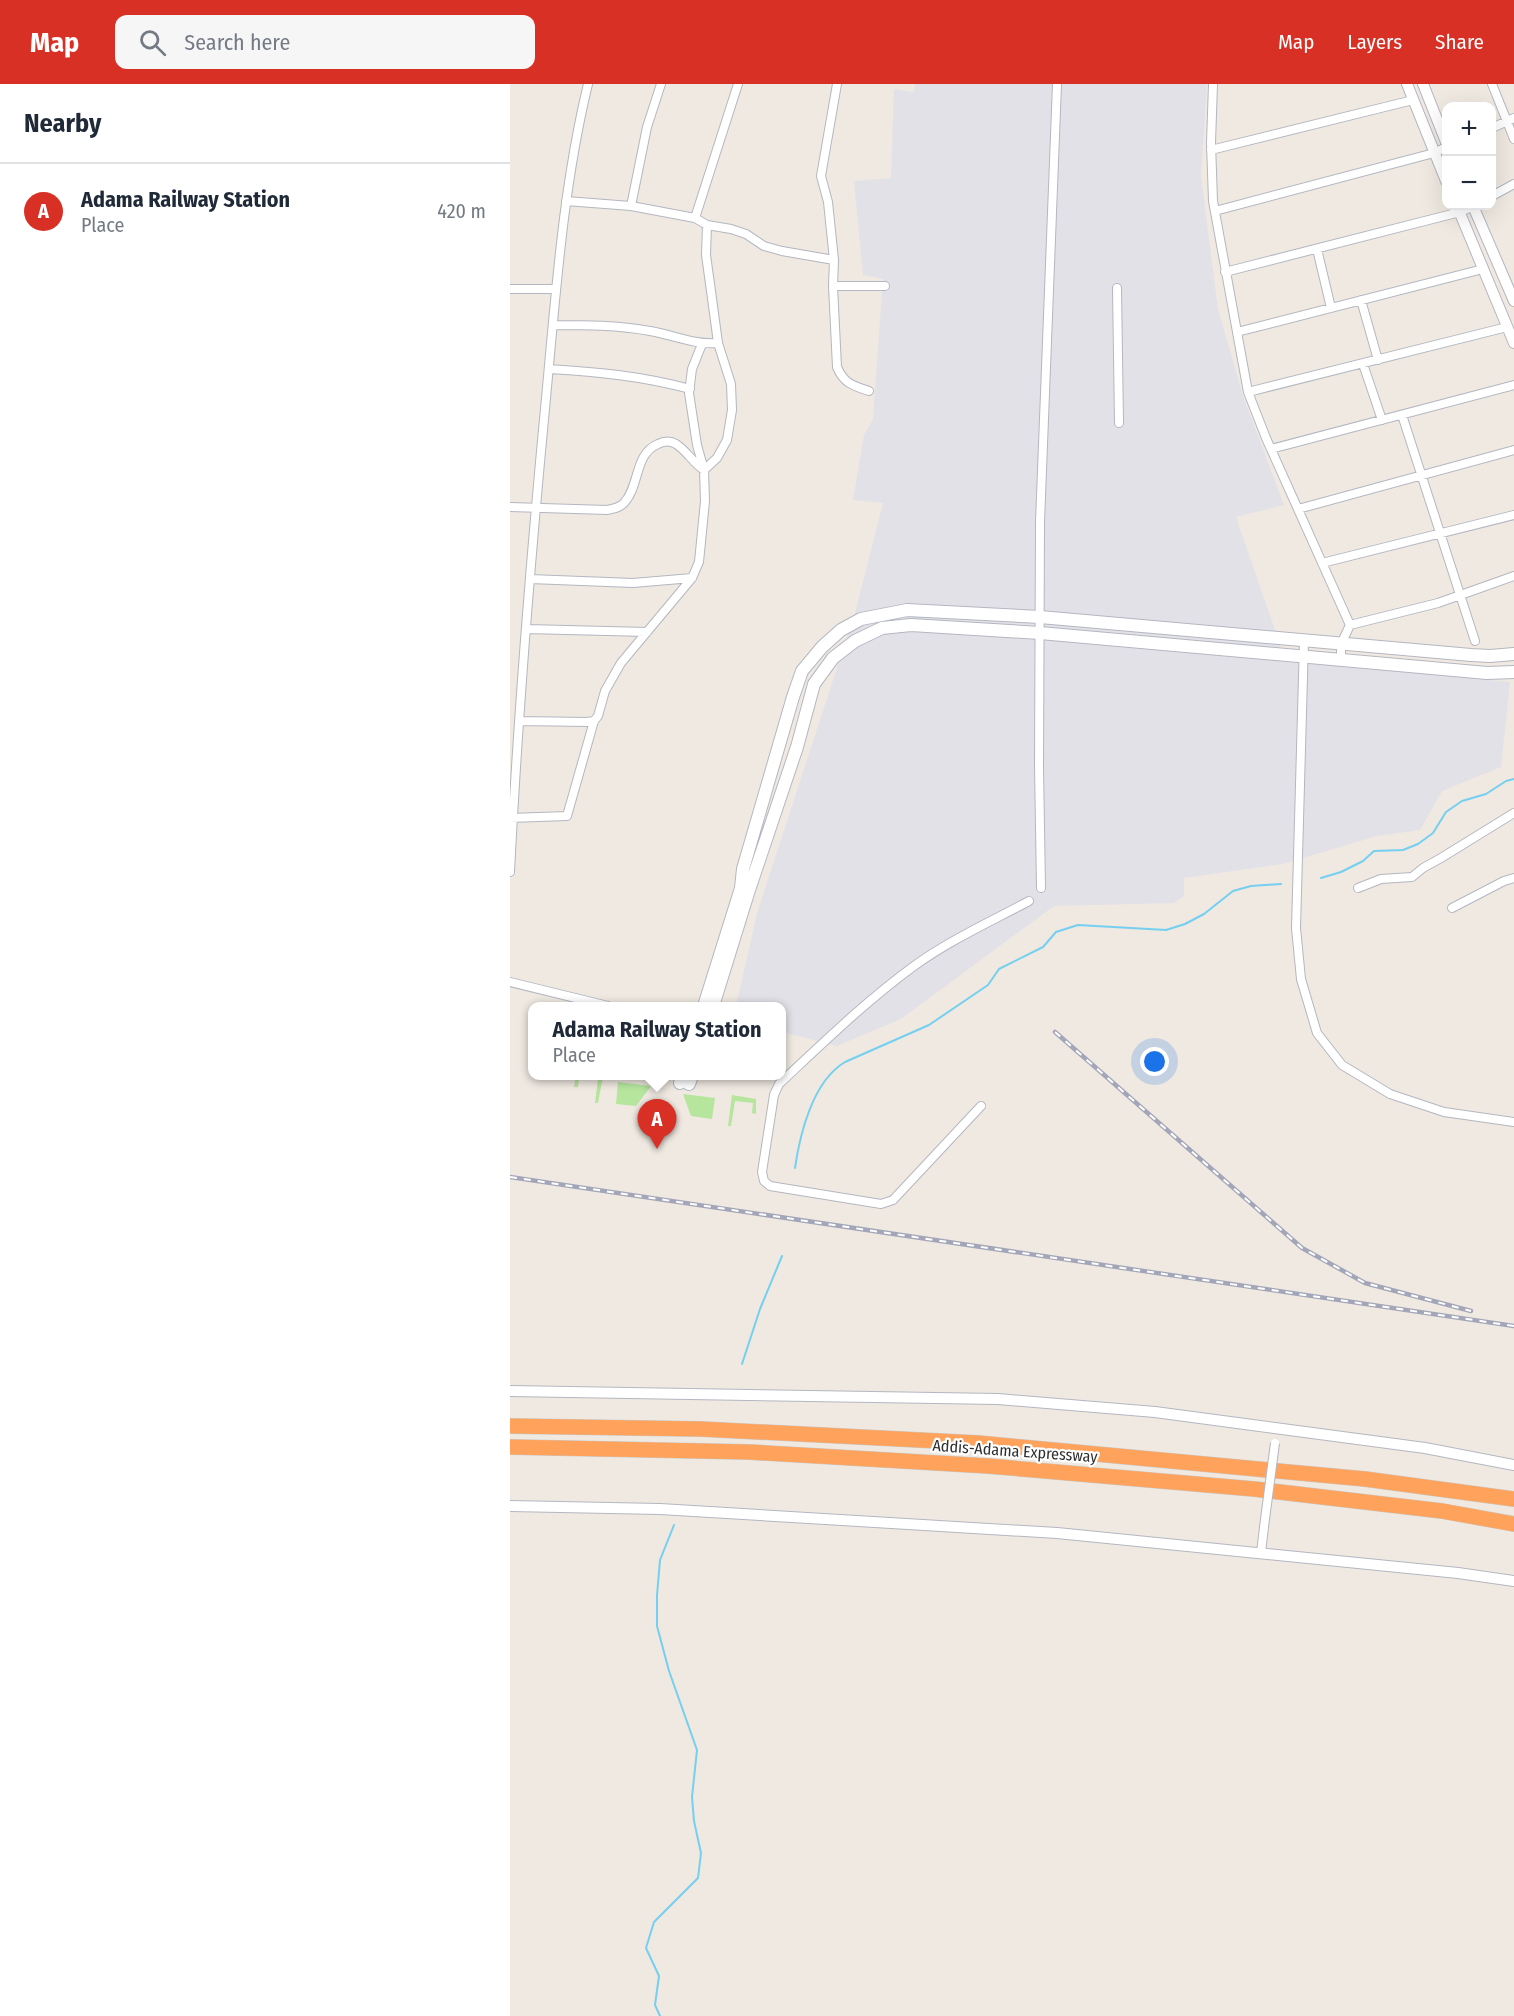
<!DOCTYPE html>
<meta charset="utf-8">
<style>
body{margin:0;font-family:"Fira Sans Condensed",sans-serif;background:#f6f6f7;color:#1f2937}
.controls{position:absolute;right:18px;top:18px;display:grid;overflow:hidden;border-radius:12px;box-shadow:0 6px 24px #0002}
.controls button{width:54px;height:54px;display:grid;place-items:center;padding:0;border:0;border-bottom:2px solid #e0e1e3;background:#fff;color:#1f2937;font:30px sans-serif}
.you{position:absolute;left:645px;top:978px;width:21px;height:21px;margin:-15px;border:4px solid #fff;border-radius:50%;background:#1a73e8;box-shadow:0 0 0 9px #1a73e833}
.badge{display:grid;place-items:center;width:39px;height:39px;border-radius:50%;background:#d93025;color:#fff;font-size:20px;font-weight:700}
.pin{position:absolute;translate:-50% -50px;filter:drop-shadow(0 2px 3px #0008)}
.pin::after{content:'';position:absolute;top:32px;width:21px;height:18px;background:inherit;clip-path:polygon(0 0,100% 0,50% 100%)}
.popup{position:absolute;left:18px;top:918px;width:258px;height:78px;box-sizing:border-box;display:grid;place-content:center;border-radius:12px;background:#fff;filter:drop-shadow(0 2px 4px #0005);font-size:20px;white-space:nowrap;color:#747a83}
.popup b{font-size:22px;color:#1f2937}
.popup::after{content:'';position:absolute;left:50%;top:100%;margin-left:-12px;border:12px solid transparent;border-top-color:#fff}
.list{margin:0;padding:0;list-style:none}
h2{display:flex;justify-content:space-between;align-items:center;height:78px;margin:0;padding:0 24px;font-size:26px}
h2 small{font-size:20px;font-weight:400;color:#747a83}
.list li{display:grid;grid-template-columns:39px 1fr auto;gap:18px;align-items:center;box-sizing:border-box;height:96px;padding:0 24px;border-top:2px solid #e0e1e3}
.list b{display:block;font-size:22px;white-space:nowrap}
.list p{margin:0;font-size:20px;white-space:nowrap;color:#747a83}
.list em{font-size:20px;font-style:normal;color:#747a83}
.icon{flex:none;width:33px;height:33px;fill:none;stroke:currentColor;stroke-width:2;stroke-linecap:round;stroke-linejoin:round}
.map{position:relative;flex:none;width:1004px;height:1932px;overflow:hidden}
header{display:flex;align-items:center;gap:36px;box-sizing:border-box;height:84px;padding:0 30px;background:#d93025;color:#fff}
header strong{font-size:28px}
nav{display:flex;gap:33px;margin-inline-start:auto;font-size:21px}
.search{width:420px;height:54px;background:#f6f6f7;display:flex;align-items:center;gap:15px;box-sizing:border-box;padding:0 21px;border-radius:12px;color:#747a83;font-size:22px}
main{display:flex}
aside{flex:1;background:#fff}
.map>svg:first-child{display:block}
.industrial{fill:#e3e1e8}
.green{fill:#b6e59e}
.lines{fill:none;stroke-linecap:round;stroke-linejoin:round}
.stream{stroke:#75cff0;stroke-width:2}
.minor-casing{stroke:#b4b7c1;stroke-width:10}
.tertiary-casing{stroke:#b4b7c1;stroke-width:12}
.secondary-casing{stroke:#b4b7c1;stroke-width:14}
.motorway-casing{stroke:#c9c9c9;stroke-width:16}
.minor{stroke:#fff;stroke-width:8}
.tertiary{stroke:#fff;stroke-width:10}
.secondary{stroke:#fff;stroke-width:12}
.motorway{stroke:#ffa35c;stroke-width:15}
.rail-casing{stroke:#a3a6b8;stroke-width:4.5}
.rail{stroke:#fff;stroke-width:2;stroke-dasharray:7;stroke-linecap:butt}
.minor-bridge-casing{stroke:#b4b7c1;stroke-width:10;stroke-linecap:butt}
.minor-bridge{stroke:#fff;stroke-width:8}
.labels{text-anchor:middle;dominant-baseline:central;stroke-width:4.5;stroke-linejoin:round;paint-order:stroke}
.street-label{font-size:16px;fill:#2e2e2e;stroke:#fff}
</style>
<header>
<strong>Map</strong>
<div class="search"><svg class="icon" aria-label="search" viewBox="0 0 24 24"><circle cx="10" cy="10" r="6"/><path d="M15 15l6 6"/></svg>Search here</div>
<nav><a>Map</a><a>Layers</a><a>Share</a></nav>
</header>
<main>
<aside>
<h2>Nearby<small></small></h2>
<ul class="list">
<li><span class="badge">A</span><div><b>Adama Railway Station</b><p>Place</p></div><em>420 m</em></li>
</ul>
</aside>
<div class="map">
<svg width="1004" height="1932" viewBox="0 0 1004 1932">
<rect width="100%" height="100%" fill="#efe9e1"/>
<path class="industrial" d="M405 0H697L691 92 708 225 733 312 774 421 726 433 776 578 845 583 1000 598 991 683 932 707 910 746 867 752 773 780 674 794V812L664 819 544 822 391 935 327 962 272 948V922H226L247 829 345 529 373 419 343 416 354 351 363 335 373 195 353 191 344 97 381 94 384 5 404 8Z"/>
<path class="green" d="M66 992H93L88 1019H85L88 995 69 992 68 1003H64Z
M108 998 141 1002 126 1022 106 1020Z
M173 1010 205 1014 202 1035 181 1032Z
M222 1011 246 1015V1030L242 1029 243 1019 225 1017 221 1042H218Z"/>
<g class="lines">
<path class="stream" d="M811 794 831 788 853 777 864 767 893 766 908 760 923 749 936 728 952 717 976 710 996 697 1004 695
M285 1084C290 1049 303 997 335 978L419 941 478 901 489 885 533 863 546 848 568 841 656 846 675 840 694 830 723 807 741 802 771 800
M232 1280 250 1225 272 1172
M150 1932 145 1921 149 1892 136 1864 144 1838 188 1794 191 1769 184 1737 182 1713 187 1666 159 1587 147 1542V1511L150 1476 164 1441"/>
<defs>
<path id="minor" d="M327 0 311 92 318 118 324 176 323 202 327 283C334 300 344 302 359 307
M703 0 701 59 703 117 738 308 756 354 840 541 831 560V575
M982 0 1004 55
M982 44 1004 34
M701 66 903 16
M982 112 1004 100
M56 117 121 122 185 134 197 141 221 145 236 150 254 162 272 167 324 176
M121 122 137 43 151 0
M705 127 924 69 936 63
M185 134 228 0
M807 165 821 224
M715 188 950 128 964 122
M323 202H375
M607 204 609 339
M0 205H46
M851 216 868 276
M43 241C75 241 108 241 140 247 163 251 184 261 208 259
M727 248 973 185
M853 280 872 336
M39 285C88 288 132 292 180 305
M738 308 997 243
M892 331 965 557
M761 365 1004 301
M0 423 97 426C103 425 109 424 114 419 130 402 124 370 148 360 154 357 161 357 166 360 177 367 183 379 194 386L207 374 217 356 222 326 221 300 208 259 201 207 196 171 197 141
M788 425 1004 366
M812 479 1004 431
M20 495 123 499 182 494
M840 541 928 519 1004 492
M16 545 137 548
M794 557 786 844 791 895 807 949 832 981 880 1010 934 1028 1004 1038
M10 637 77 638 84 637
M0 734 57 732 84 637 88 632 95 607 111 579 182 494 189 478 195 417 194 386 187 361 179 309 182 285 192 260
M0 788C8 629 21 471 36 314 46 208 53 103 78 0
M531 804 529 682 530 438 547 0
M848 804 871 795 902 793 913 784 931 774 1004 729
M942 824 994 797 1004 794
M0 898 98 922
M471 1022 383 1116 371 1120 260 1102 254 1097 252 1088 264 1011 269 1000C313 959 356 917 404 882 440 856 480 838 519 817
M751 1469 754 1443"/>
<path id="tertiary" d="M897 0 936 97
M913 0 936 58
M947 122 1004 259
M963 122 1004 217
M0 1307 488 1315 645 1328 915 1364 1004 1381
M0 1422 150 1425 547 1449 948 1489 1004 1497"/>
<path id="secondary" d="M194 922 231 804 233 785 283 613 292 587 312 563 331 546 351 535 397 526 530 533 961 571 980 572 1004 570
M203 922 239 806 287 663 304 600 323 574 345 557 372 544 401 541 530 549 977 589 1004 588
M170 999 172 992
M179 1000 182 992"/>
<path id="motorway" d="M0 1342 191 1345 468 1359 855 1395 1004 1415
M0 1363 239 1368 478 1382 744 1405 932 1427 1004 1440"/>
</defs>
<use href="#minor" class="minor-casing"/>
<use href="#tertiary" class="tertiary-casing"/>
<use href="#secondary" class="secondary-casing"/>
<use href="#motorway" class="motorway-casing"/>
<use href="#minor" class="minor"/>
<use href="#tertiary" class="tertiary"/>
<use href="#secondary" class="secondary"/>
<use href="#motorway" class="motorway"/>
<defs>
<path id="rail" d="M545 948 792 1164 855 1199 961 1227
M0 1093 1004 1242"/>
</defs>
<use href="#rail" class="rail-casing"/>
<use href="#rail" class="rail"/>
<defs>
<path id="minor-bridge" d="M754 1443 765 1359"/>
</defs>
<use href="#minor-bridge" class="minor-bridge-casing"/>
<use href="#minor-bridge" class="minor-bridge"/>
</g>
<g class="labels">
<g class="street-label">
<text transform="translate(505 1367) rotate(4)">Addis-Adama Expressway</text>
</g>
</g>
</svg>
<div class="controls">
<button>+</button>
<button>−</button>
</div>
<div class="you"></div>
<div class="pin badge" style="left:147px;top:1065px">A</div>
<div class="popup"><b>Adama Railway Station</b>Place</div>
</div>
</main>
